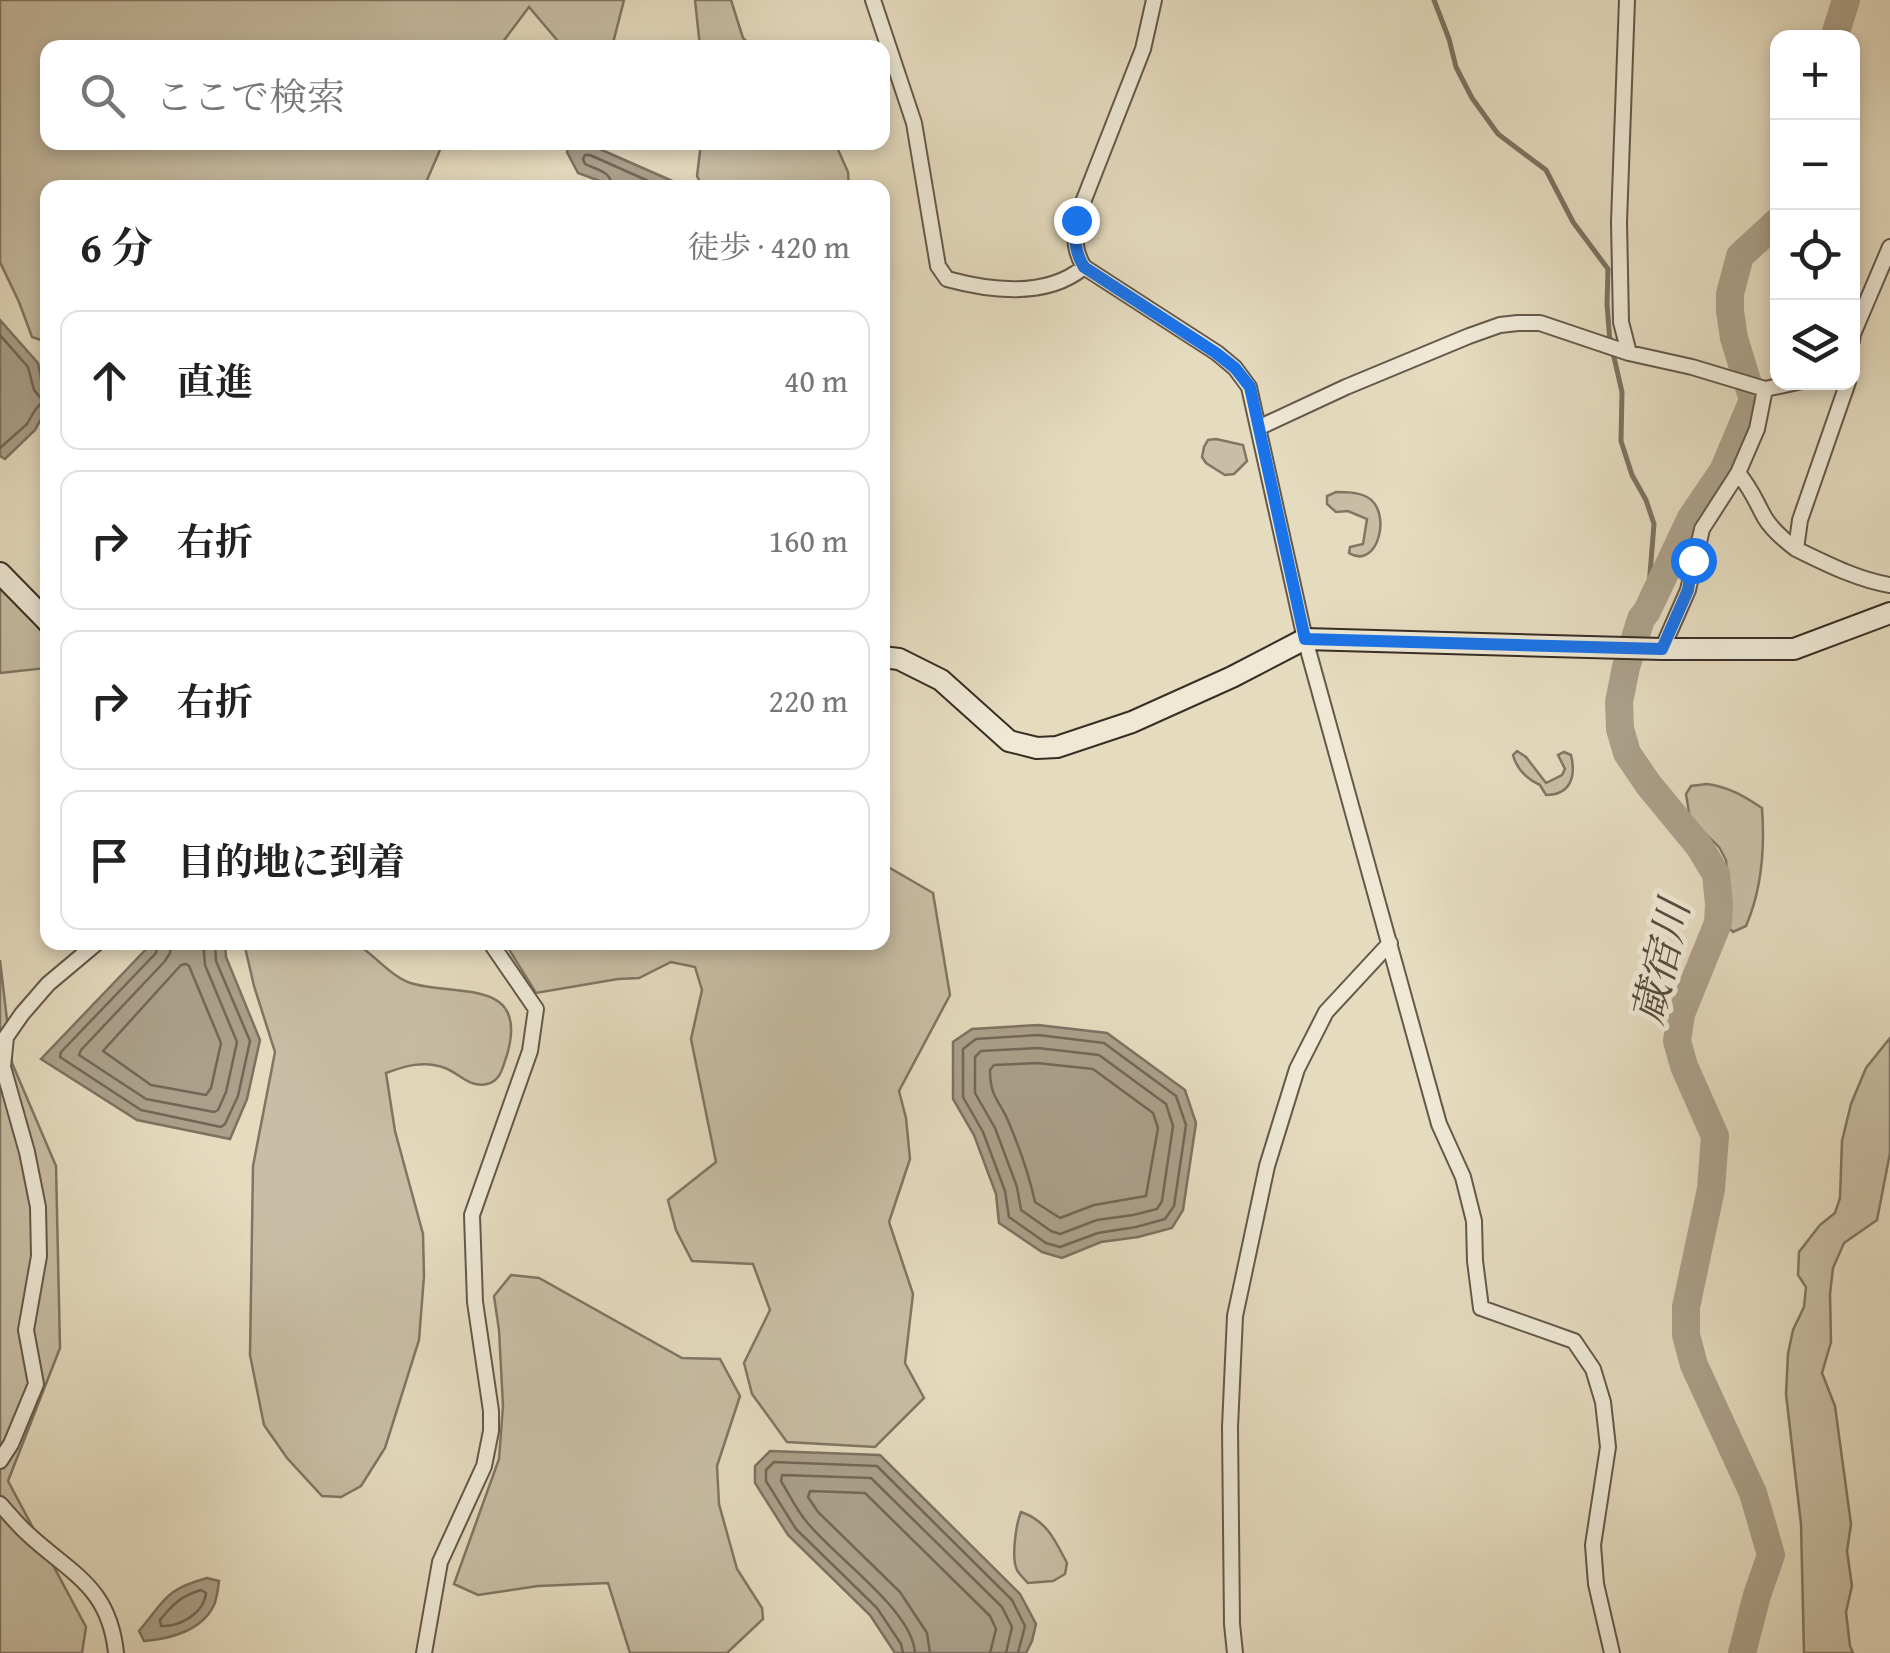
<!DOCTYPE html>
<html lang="ja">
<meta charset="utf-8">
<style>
body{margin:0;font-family:"Gentium Book Plus","Noto Serif JP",serif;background:#f6f6f6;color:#222}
.controls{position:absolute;right:30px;top:30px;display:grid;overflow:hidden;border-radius:20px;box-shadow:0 5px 15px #0003}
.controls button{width:90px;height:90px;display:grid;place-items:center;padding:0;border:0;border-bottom:2px solid #e0e0e0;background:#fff;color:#222;font:50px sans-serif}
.stop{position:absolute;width:30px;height:30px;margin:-22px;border:8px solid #1a73e8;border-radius:50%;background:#fff}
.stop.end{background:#1a73e8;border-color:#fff;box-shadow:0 2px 10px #0008}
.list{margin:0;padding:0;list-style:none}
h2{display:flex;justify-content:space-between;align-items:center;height:130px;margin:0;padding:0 40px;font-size:42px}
h2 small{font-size:32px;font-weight:400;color:#767676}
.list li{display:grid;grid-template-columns:65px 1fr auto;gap:30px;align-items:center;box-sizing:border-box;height:140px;margin:0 20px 20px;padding:0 20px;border:2px solid #e0e0e0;border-radius:20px}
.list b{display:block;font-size:38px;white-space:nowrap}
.list em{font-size:32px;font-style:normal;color:#767676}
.icon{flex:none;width:55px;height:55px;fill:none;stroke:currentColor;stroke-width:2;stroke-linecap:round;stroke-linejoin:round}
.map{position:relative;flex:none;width:1890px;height:1653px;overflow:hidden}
.search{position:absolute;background:#fff;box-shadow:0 5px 15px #0003;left:40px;top:40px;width:850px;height:110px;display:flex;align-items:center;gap:25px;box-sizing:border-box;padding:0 35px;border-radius:20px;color:#767676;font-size:38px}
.panel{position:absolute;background:#fff;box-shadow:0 5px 15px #0003;left:40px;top:180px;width:850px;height:770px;border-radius:20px}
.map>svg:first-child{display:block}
.green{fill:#c8bea5;stroke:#807664;stroke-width:2.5}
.water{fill:#aba08a;stroke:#7d7261;stroke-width:2.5}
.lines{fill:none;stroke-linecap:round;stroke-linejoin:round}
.shore{stroke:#726757;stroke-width:2.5}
.stream{stroke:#7d7261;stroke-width:5}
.river{stroke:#aba08a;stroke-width:28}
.street-casing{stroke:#64594b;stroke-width:18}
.secondary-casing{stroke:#392e24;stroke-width:24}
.street{stroke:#eee8d5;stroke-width:14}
.secondary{stroke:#eee8d5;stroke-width:20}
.route{stroke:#1a73e8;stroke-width:12}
.labels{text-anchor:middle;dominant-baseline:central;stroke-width:10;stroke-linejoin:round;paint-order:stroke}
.water-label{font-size:42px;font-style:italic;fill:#564a3e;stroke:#eee8d5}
</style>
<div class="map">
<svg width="1890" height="1653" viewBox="0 0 1890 1653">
<rect width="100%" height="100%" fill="#e5dbbf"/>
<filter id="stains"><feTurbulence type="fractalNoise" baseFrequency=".002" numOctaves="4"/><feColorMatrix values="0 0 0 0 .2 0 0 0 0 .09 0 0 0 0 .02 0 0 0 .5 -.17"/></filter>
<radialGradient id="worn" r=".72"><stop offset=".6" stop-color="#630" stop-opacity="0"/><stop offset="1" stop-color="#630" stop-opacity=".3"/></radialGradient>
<path class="green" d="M0 0H624L612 47H563L529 7 499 47 48 48V142L443 143 424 187 48 188 47 342 32 337 19 302 0 262Z
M695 0H731L743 38 752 47H700Z
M701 143H835L848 172 849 187 776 188 773 184 769 188 703 187 697 176Z
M1216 439 1243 445 1247 461 1234 474 1225 475 1206 463 1202 457 1204 447 1208 440Z
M1336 492C1346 492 1358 492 1367 497 1393 511 1378 571 1349 553L1350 547 1363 544 1367 519 1348 511 1336 512 1327 504V496Z
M0 577 47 639V668L0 673Z
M1517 751 1526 757 1546 783 1562 775 1565 769 1558 755 1564 752 1571 755C1576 776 1571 795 1546 795L1540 785C1527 779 1517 770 1513 755Z
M1707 784C1729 787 1744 796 1762 808 1765 848 1762 889 1746 926L1733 932 1728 927 1729 892 1726 860 1719 847 1690 819 1686 794 1691 786Z
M883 864 933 893 950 995 899 1091 906 1118 910 1159 889 1222 913 1294 905 1363 924 1398 875 1447 787 1442 752 1394 744 1363 770 1310 753 1264 692 1261 676 1230 668 1200 716 1162 691 1039 702 990 695 967 671 962 639 978 618 979 536 993 505 943 882 942Z
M244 943C263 942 346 939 358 945 376 956 393 979 414 984 460 996 529 979 507 1055 503 1066 501 1081 487 1084 469 1088 459 1073 445 1068 424 1060 405 1066 386 1073L395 1131 423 1234 424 1276 419 1340 385 1448 361 1486 341 1497 322 1496 287 1458 264 1425 250 1355 253 1166 275 1052 254 986Z
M0 960 12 1063 56 1166 60 1348 8 1481 86 1627 82 1653H0Z
M1890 1038V1153L1877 1220 1844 1243 1833 1268 1830 1294 1831 1342 1822 1373 1835 1406 1851 1524 1847 1551 1852 1586 1846 1612 1850 1646 1853 1653H1804L1801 1524 1786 1394 1788 1354 1793 1330 1804 1307 1806 1287 1798 1275 1799 1252 1820 1225 1835 1213 1840 1198 1842 1141 1851 1104 1866 1068Z
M511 1275 539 1278 682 1358 720 1359 740 1396 717 1466 719 1504 737 1569 762 1608 763 1619 727 1653H630L608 1583 538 1586 478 1595 454 1584 499 1459 503 1406 499 1330 494 1296Z
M1021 1512C1047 1521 1055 1540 1067 1563L1065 1574 1053 1581 1028 1583C1026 1581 1018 1573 1017 1570 1011 1558 1016 1524 1021 1512Z"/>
<path class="water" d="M570 142 586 143 686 187H604L600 181 578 173 567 152Z
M0 320 38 363 47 408 35 430 5 459 0 456Z
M152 943H225L226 957 260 1040 247 1099 230 1139 137 1120 41 1059Z
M1038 1025 1107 1033 1185 1090 1196 1123 1183 1210 1172 1228 1138 1237 1101 1242 1062 1258 1042 1252 999 1223 996 1194 974 1135 953 1099V1042L972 1029Z
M770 1451 880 1455 1020 1594 1036 1624 1032 1641 1026 1653H895L870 1615 788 1535 755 1483V1466Z
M207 1578 219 1581C218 1589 217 1598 214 1605 202 1631 169 1639 144 1641L139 1631C166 1599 164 1590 207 1578Z"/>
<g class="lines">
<path class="shore" d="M612 188C612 171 597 170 585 164L583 159 585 155H590L664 188
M0 335 28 367 34 390 43 401 35 410 27 424 0 448
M158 942 156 953 61 1052 60 1057 141 1110 221 1127 225 1124 238 1096 250 1041 216 961 215 942
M171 942 170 953 165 961 81 1050 79 1055 146 1099 214 1112 218 1110 226 1092 237 1042 205 965 203 942
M186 964 189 966 221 1043 211 1088 206 1095 151 1085 103 1051 181 965Z
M1038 1035 1104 1043 1176 1096 1186 1125 1174 1206 1165 1219 1136 1227 1098 1233 1060 1247 1046 1243 1009 1217 1005 1191 983 1132 963 1097V1049L976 1039Z
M1038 1048 1099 1055 1166 1104 1173 1126 1162 1201 1157 1209 1133 1215 1097 1220 1060 1234 1051 1231 1021 1210 1017 1187 995 1128 975 1093V1057L981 1051Z
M1037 1063 1093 1069 1153 1113 1158 1128 1146 1196 1094 1205 1060 1218 1035 1202C1029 1175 1020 1149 1009 1123 1000 1100 990 1099 990 1070L994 1065Z
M201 1590 206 1593C204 1613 180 1627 161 1626L160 1620C173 1604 181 1596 201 1590Z
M903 1653 901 1644 877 1608 796 1529 766 1481V1470L774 1462 877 1466 1012 1600 1025 1626 1018 1653
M915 1653C913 1610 833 1556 806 1521 796 1509 789 1494 781 1481L782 1475 871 1478 1002 1607 1012 1627 1006 1653
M930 1653 927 1633 900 1592 818 1512 808 1497 810 1491 865 1493 990 1616 996 1629 990 1653"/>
<path class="stream" d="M1434 0 1449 39 1456 67 1472 98 1498 134 1546 170 1573 222 1608 269 1607 304 1610 342
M1613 353 1622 392 1621 441 1632 475 1646 500 1654 524 1647 611"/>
<path class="river" d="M1834 38 1846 0
M1742 1653 1757 1595 1771 1555 1753 1493 1694 1365 1686 1335V1307L1711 1189 1715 1136 1684 1066 1677 1041 1681 1014 1718 923 1719 904 1716 874 1699 846 1648 784 1627 753 1620 729 1619 702 1626 667 1641 619 1647 611 1691 518 1723 471 1753 400 1734 338 1730 311V294L1740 256 1778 221"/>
<defs>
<path id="street" d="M873 0 914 123 938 266 947 279C991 291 1047 298 1084 267
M1154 0 1143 49 1076 220C1075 239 1074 251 1084 267L1217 353 1235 368 1249 387 1305 639 1439 1124 1463 1177 1474 1221 1475 1261 1481 1308 1574 1341 1593 1369 1603 1402 1608 1447 1593 1545 1596 1584 1612 1653
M1627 0 1619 222 1621 322 1629 353
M1852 341 1853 334 1890 247
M1848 382 1800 520 1796 549C1825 563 1858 580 1890 585
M1260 427 1346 387 1469 336 1500 325 1518 323H1540L1629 353 1692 367 1765 389 1798 382
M1738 473C1752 490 1755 500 1765 518 1773 531 1784 540 1796 549
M1662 649 1688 590 1702 529 1738 473 1757 429 1765 389
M0 1461 11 1444 36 1384 26 1330 39 1256 38 1207 27 1152 3 1067 6 1037 22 1014 48 984 98 942
M0 1504C9 1514 18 1525 28 1534 71 1574 109 1586 116 1653
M424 1653 440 1562 484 1466 491 1431V1411L475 1302 472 1215 530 1051 536 1009 490 942
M1235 1653 1232 1624 1230 1427 1235 1316 1267 1166 1297 1069 1326 1012 1390 943"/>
<path id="secondary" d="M0 573 48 622
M882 657 899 659 941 680 1009 741 1037 748 1057 747 1132 722 1232 677 1305 639 1662 649H1794L1890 613"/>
</defs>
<use href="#street" class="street-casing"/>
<use href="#secondary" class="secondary-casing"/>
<use href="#street" class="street"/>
<use href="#secondary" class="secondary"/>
</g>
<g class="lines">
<path class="route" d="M1076 220C1075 239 1074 251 1084 267L1216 353 1235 368 1250 387 1305 639 1662 649 1688 590 1693 560"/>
</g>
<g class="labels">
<g class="water-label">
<text transform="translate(1660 962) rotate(-77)">蔵宿川</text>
</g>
</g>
<rect width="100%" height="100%" filter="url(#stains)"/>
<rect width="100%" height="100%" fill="url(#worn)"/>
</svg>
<div class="controls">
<button>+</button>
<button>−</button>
<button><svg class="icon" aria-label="locate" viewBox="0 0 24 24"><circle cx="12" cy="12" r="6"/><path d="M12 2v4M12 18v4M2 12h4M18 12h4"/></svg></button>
<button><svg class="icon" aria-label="layers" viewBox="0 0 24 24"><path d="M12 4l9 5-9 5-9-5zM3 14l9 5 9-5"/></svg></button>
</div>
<div class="stop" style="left:1693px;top:560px"></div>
<div class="stop end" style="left:1076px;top:220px"></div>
<div class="search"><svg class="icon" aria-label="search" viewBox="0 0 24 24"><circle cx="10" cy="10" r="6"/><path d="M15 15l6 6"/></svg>ここで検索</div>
<section class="panel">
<h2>6 分<small>徒歩 · 420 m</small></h2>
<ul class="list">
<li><svg class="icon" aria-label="ahead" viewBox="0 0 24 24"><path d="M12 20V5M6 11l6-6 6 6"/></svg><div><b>直進</b></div><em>40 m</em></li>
<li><svg class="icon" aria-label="right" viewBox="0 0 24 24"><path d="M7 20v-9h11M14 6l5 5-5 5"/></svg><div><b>右折</b></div><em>160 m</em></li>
<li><svg class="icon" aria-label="right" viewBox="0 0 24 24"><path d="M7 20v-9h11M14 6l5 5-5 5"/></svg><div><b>右折</b></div><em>220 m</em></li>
<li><svg class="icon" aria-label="arrive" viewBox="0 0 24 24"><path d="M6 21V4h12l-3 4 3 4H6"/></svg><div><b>目的地に到着</b></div></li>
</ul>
</section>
</div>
